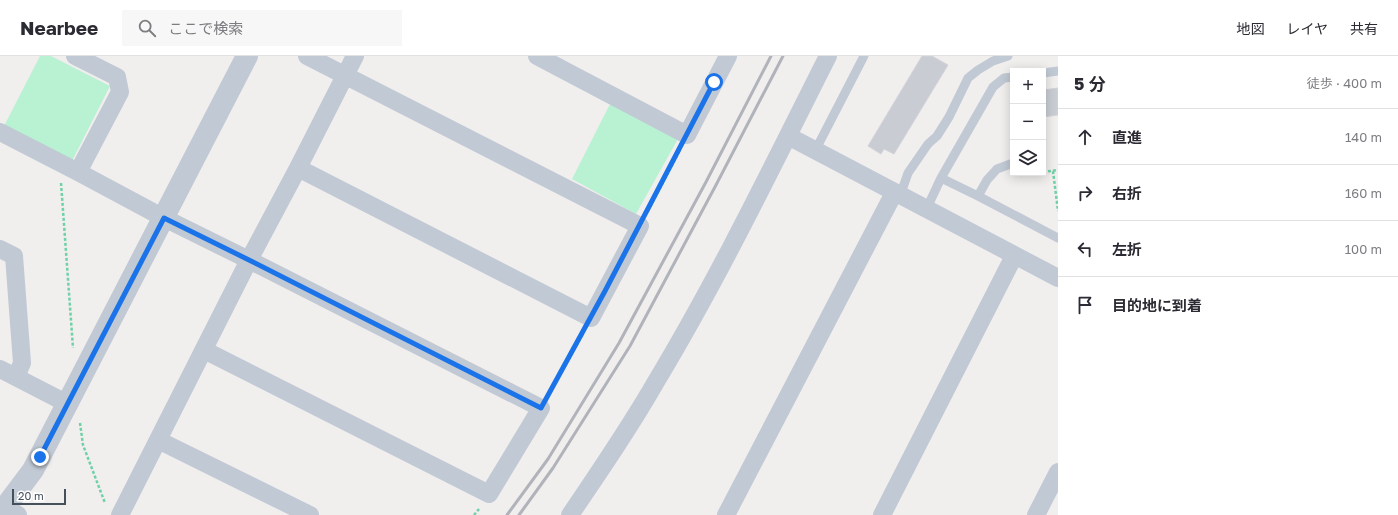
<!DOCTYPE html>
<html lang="ja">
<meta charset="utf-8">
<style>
body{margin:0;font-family:"Golos Text","Noto Sans JP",sans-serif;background:#f7f7f7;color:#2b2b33}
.controls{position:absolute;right:12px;top:12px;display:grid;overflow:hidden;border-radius:0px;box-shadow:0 2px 10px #0003}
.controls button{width:36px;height:36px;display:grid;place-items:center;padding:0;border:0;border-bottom:1px solid #e1e1e2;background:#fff;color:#2b2b33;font:20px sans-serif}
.scale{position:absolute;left:12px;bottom:10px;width:54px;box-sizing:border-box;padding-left:4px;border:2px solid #45505d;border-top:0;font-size:11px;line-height:14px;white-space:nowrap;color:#45505d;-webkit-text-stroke:3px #fff;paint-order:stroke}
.stop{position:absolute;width:12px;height:12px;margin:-9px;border:3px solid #1a73e8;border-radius:50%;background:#fff}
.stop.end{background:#1a73e8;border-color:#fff;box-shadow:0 1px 4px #0008}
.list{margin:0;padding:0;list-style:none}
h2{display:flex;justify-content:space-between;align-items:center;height:52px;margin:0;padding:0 16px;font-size:17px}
h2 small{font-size:13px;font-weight:400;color:#7c7c81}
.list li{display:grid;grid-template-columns:26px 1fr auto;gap:12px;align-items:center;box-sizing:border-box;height:56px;padding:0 16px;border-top:1px solid #e1e1e2}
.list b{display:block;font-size:15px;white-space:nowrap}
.list em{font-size:13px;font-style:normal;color:#7c7c81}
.icon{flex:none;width:22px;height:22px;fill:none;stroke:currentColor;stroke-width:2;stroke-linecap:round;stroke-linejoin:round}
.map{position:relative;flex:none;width:1058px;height:459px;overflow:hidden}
header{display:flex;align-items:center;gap:24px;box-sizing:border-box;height:56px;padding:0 20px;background:#fff;border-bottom:1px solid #e1e1e2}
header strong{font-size:19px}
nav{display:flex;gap:22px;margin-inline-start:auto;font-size:14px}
.search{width:280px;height:36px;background:#f7f7f7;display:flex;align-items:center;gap:10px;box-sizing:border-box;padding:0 14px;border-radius:0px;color:#7c7c81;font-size:15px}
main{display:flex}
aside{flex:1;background:#fff}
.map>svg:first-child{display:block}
.green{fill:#b9f1d3}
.building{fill:#caccd4;stroke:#d2d3da}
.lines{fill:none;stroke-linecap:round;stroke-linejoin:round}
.path{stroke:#6fd1a8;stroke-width:2.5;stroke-dasharray:3 2;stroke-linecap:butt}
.service{stroke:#c1c9d4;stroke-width:9}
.minor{stroke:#c1c9d4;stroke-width:18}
.tertiary{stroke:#c1c9d4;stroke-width:22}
.rail{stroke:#b0b3b9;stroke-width:3}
.route{stroke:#1a73e8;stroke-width:5}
</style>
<header>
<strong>Nearbee</strong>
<div class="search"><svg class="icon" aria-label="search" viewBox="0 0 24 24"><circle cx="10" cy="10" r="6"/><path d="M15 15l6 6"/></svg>ここで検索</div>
<nav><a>地図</a><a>レイヤ</a><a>共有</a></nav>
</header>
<main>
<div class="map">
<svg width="1058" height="459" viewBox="0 0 1058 459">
<rect width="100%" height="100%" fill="#f1eeee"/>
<path class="green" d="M40 0H51L110 30 71 107 3 72Z
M611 46 679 81 636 158 572 123Z"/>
<path class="building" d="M922 0H932L948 9 894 98 884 93 881 98 868 90Z
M1058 32V59L1043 61V34Z"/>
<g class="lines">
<path class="path" d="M1053 115 1058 155
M1043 116 1058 114
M1021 119 1036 117
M61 127 73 292
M648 155 680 94
M549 338 583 278
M80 367 83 389 105 447
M474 459 479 453"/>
<path class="service" d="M1043 17 1058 15
M815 95 864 0
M941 122 978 140 1058 182
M900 140 908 117 928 88 937 80 949 61 968 22 978 14 993 5 1008 0
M978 140 987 124 997 113 1013 107
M926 154 941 122 993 31 1004 22 1013 21"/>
<path class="minor" d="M75 0 117 21 120 36 78 116
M537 0 687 79 728 0
M0 76 78 116 164 162 249 204 541 352 489 438 204 294
M788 80 1058 222
M298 112 591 262 640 170 307 0
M0 193 14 200 22 307 16 321
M0 313 68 348
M158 384 310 459
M5 452 18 459
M120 459 249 204 298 112 355 0
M570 459C600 415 630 371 657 324 720 219 773 109 828 0
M726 459 894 137
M882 459 1014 200
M1036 459 1058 416"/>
<path class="tertiary" d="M0 458 33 414 247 0"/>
<path class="rail" d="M507 459 548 403 619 287 706 126 771 0
M519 459 553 412 630 290 716 129 783 0"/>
</g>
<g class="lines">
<path class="route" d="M40 401 164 162 249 204 541 352 605 235 714 26"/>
</g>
</svg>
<div class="controls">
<button>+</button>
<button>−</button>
<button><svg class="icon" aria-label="layers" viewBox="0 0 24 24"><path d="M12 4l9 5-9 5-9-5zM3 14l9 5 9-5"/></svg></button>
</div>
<div class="scale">20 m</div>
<div class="stop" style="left:714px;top:26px"></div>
<div class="stop end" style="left:40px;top:401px"></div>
</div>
<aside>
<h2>5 分<small>徒歩 · 400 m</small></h2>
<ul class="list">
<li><svg class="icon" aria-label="ahead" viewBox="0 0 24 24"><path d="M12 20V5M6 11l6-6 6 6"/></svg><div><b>直進</b></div><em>140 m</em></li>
<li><svg class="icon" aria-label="right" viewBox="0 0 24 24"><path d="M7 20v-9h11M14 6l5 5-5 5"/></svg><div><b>右折</b></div><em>160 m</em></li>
<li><svg class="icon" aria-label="left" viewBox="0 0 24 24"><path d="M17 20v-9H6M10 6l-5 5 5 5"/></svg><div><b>左折</b></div><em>100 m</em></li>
<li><svg class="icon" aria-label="arrive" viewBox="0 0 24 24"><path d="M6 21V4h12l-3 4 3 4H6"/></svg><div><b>目的地に到着</b></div></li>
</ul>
</aside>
</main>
